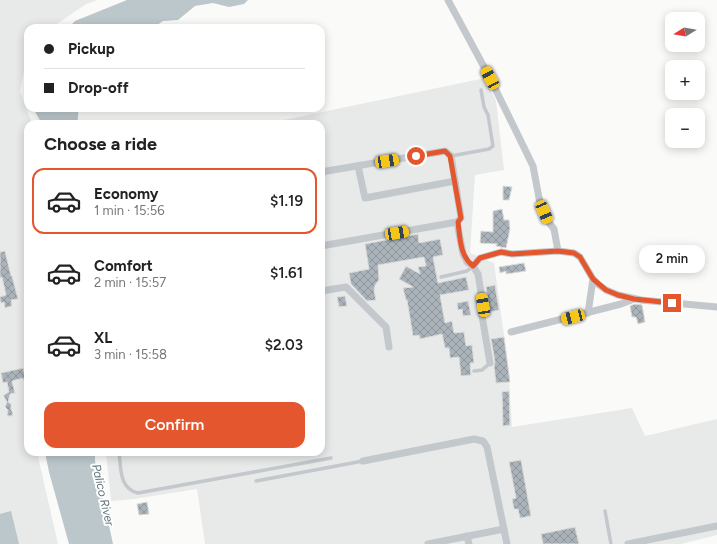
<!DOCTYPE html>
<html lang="en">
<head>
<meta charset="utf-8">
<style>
  :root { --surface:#fff; --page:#f6f6f6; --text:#222; --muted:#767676; --line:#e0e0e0; --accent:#e4572e }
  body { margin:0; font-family:Figtree,sans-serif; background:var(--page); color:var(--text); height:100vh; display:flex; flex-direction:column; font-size:15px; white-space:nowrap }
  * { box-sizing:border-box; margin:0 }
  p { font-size:13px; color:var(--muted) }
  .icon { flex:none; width:22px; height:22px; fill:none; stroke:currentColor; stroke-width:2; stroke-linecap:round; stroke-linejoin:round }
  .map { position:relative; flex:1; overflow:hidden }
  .drawer { position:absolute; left:24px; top:120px; width:301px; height:336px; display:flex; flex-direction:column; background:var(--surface); border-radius:12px; box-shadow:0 2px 10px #0003 }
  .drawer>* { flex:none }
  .guide { position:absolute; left:24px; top:24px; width:301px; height:88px; border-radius:12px; box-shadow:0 2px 10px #0003; display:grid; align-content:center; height:88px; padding:0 20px; background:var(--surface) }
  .needle { width:26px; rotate:259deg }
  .buttons { position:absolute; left:665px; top:12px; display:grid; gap:8px }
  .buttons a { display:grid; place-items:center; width:40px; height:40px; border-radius:8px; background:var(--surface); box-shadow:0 2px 10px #0003; font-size:20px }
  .end { position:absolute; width:18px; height:18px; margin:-9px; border:5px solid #e4572e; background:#fff; box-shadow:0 0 0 2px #fff }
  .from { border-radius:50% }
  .bubble { position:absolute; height:28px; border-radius:12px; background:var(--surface); box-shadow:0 2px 10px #0003; font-size:13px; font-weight:600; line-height:28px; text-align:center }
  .car { position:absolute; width:12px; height:24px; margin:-12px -6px; border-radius:5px; box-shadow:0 0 3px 1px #0007; background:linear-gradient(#f5c518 24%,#345 0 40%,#f5c518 0 76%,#345 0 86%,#f5c518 0) }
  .guide b { display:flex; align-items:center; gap:14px; height:38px; font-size:15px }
  .guide b+b { border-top:1px solid var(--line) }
  .guide i { width:10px; height:10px; background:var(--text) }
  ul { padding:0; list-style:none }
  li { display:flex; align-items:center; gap:12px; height:66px; margin:0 8px 6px; padding:0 12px; border:2px solid transparent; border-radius:12px }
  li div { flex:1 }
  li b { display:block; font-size:15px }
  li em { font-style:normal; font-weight:600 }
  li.active { border-color:var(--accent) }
  li>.icon { width:36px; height:36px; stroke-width:1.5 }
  h2 { padding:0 20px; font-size:18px; line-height:48px }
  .action { display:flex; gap:8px; margin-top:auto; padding:8px 20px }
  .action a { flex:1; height:46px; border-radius:12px; background:var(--accent); color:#fff; font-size:16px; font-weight:600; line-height:46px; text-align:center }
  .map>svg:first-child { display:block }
  .built { fill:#e8e9e9 }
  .water { fill:#bbc7cb }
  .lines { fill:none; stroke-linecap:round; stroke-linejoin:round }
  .river { stroke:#bbc7cb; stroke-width:11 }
  .building { fill:url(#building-cross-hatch); stroke:#dcdcda }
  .lane { stroke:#c3c8cc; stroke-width:3.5 }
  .street { stroke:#c3c8cc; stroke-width:7 }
  .route { stroke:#e4572e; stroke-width:5 }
  .labels { text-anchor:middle; stroke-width:4; stroke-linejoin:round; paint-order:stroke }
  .water-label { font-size:12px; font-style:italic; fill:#60757c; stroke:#fff }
</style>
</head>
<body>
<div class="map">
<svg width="717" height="544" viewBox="0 0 717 544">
  <defs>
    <pattern id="building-cross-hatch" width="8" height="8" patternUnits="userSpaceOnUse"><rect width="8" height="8" fill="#aab3b9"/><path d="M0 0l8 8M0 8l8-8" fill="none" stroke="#8e969c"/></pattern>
  </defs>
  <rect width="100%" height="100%" fill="#fafaf8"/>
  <g class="built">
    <polygon points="0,0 98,0 86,4 51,28 28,28 28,52 20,91 32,124 28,124 28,452 37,452 58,544 0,544"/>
    <polygon points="485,78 496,101 504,170 475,175 470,253 494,263 508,365 512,427 632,408 645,436 717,419 717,535 681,544 205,544 197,489 134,499 111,501 106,452 321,452 321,124 265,124"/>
  </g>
  <g class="water">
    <polygon points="127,0 248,0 244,4 229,7 213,3 195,6 178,20 163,21 153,28 68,28 75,21"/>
    <polygon points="33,108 68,108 68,124 42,124"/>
    <polygon points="45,452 95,452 95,461 113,544 69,544 49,472"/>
    <polygon points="11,511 19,544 0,544 0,514"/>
  </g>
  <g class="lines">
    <polyline class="river" points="72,124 73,108"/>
  </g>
  <g class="building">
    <polygon points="503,186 512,187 509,200 503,200"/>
    <polygon points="502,209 504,220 509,220 510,229 506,248 496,246 497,244 480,243 481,231 493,232 493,211"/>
    <polygon points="418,234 419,243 440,239 443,255 433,257 438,283 466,277 469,290 440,295 445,323 452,321 454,333 464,332 466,346 472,345 474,363 470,363 471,375 461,376 459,357 450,358 449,348 445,348 442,334 420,339 419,335 413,336 407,300 406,300 403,288 413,287 399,279 406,266 420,274 418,267 426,266 424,257 378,265 379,280 375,285 374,290 376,300 367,301 351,284 349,273 369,269 365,244"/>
    <polygon points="5,251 11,276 12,276 18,299 11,300 12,306 5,308 4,302 1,303 0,300 0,297 6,295 2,277 0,278 0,252"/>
    <polygon points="524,263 526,271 506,274 506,271 500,273 499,267"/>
    <polygon points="495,285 499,310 490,312 486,287"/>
    <polygon points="345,296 347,306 339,307 337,297"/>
    <polygon points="468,301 471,315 463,316 462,309 458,310 457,303"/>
    <polygon points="635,304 642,305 645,322 638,324 636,317 632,317 630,306"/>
    <polygon points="504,337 510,382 496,383 494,366 495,362 491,339"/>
    <polygon points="23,368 24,372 28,371 28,379 23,380 23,378 12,381 15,393 10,394 8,402 11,404 11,409 13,414 12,416 9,416 7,415 8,410 5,407 7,402 4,397 4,395 9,392 7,382 3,383 1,373"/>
    <polygon points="509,391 510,425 503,426 502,392"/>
    <polygon points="521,460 531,516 520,518 518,509 514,509 512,499 516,498 509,462"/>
    <polygon points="147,502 149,514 139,515 137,504"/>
    <polygon points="575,527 579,544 543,544 541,534"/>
  </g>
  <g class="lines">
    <g class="lane">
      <polyline points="451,156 489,149 493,146 488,115 484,107 481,90"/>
      <polyline points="441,277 467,271 473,266"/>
      <polyline points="474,371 482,370 490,363"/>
      <path d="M 119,452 C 121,468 119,489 138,493 L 331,458"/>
      <polyline points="256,481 363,461"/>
      <polyline points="605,511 611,544"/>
    </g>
    <g class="street">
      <polyline points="448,0 490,78 533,166 540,203 547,220 554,229 558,251"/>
      <polyline points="358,166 365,198 455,181"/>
      <polyline points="321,172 445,151 451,156 461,218 457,222 463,254 467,262 473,266 478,274 483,305 482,316 490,363"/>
      <polyline points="321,246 457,222"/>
      <polyline points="473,266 480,258 501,252 512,254 558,251 574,253 580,257 593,279 599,285 606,290 618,295 641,300 717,307"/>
      <polyline points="321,291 346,287 386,327 389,347"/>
      <polyline points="588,313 593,279"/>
      <polyline points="511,332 621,304 634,299"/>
      <polyline points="363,461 474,439 483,441 487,447 507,544"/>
      <polyline points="467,536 469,544"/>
      <polyline points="428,544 504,529"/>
      <polyline points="628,544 717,526"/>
    </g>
  </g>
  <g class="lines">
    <path class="route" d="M 416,156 L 445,151 L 450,156 L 461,218 L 458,222 C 460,238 460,256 473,266 L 480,258 L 501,252 L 512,254 L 558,251 L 574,253 L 580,257 L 593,279 L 606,290 L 618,295 L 634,299 L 672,303"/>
  </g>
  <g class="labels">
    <g class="water-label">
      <text transform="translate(103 495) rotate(77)" y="4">Palico River</text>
    </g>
  </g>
</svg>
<div class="buttons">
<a><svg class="needle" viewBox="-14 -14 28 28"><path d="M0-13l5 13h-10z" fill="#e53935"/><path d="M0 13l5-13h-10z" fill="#767676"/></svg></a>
<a>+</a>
<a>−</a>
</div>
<i class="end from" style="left:416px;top:156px"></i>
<i class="end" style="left:672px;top:303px"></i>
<div class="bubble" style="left:639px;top:245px;width:66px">2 min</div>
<i class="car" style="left:490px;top:78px;rotate:332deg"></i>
<i class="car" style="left:387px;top:161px;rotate:81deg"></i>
<i class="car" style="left:544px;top:212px;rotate:157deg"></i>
<i class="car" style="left:397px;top:233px;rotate:80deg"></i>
<i class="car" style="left:483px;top:305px;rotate:351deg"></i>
<i class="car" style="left:573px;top:317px;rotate:256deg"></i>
<div class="guide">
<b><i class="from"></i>Pickup</b>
<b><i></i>Drop-off</b>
</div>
<section class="drawer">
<h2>Choose a ride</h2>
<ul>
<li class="active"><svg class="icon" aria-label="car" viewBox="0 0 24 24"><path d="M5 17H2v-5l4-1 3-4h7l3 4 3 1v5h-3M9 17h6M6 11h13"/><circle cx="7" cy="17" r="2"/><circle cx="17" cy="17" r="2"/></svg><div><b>Economy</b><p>1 min · 15:56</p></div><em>$1.19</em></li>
<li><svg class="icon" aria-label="car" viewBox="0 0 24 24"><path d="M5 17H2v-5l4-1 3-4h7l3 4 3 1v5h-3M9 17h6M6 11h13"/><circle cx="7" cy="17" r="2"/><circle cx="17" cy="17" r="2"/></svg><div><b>Comfort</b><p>2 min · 15:57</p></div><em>$1.61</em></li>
<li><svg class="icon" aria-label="car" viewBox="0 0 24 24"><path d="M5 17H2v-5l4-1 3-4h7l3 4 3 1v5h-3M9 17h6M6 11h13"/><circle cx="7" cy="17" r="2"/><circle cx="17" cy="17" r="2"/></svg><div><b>XL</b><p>3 min · 15:58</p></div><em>$2.03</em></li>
</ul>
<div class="action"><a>Confirm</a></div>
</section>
</div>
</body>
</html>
